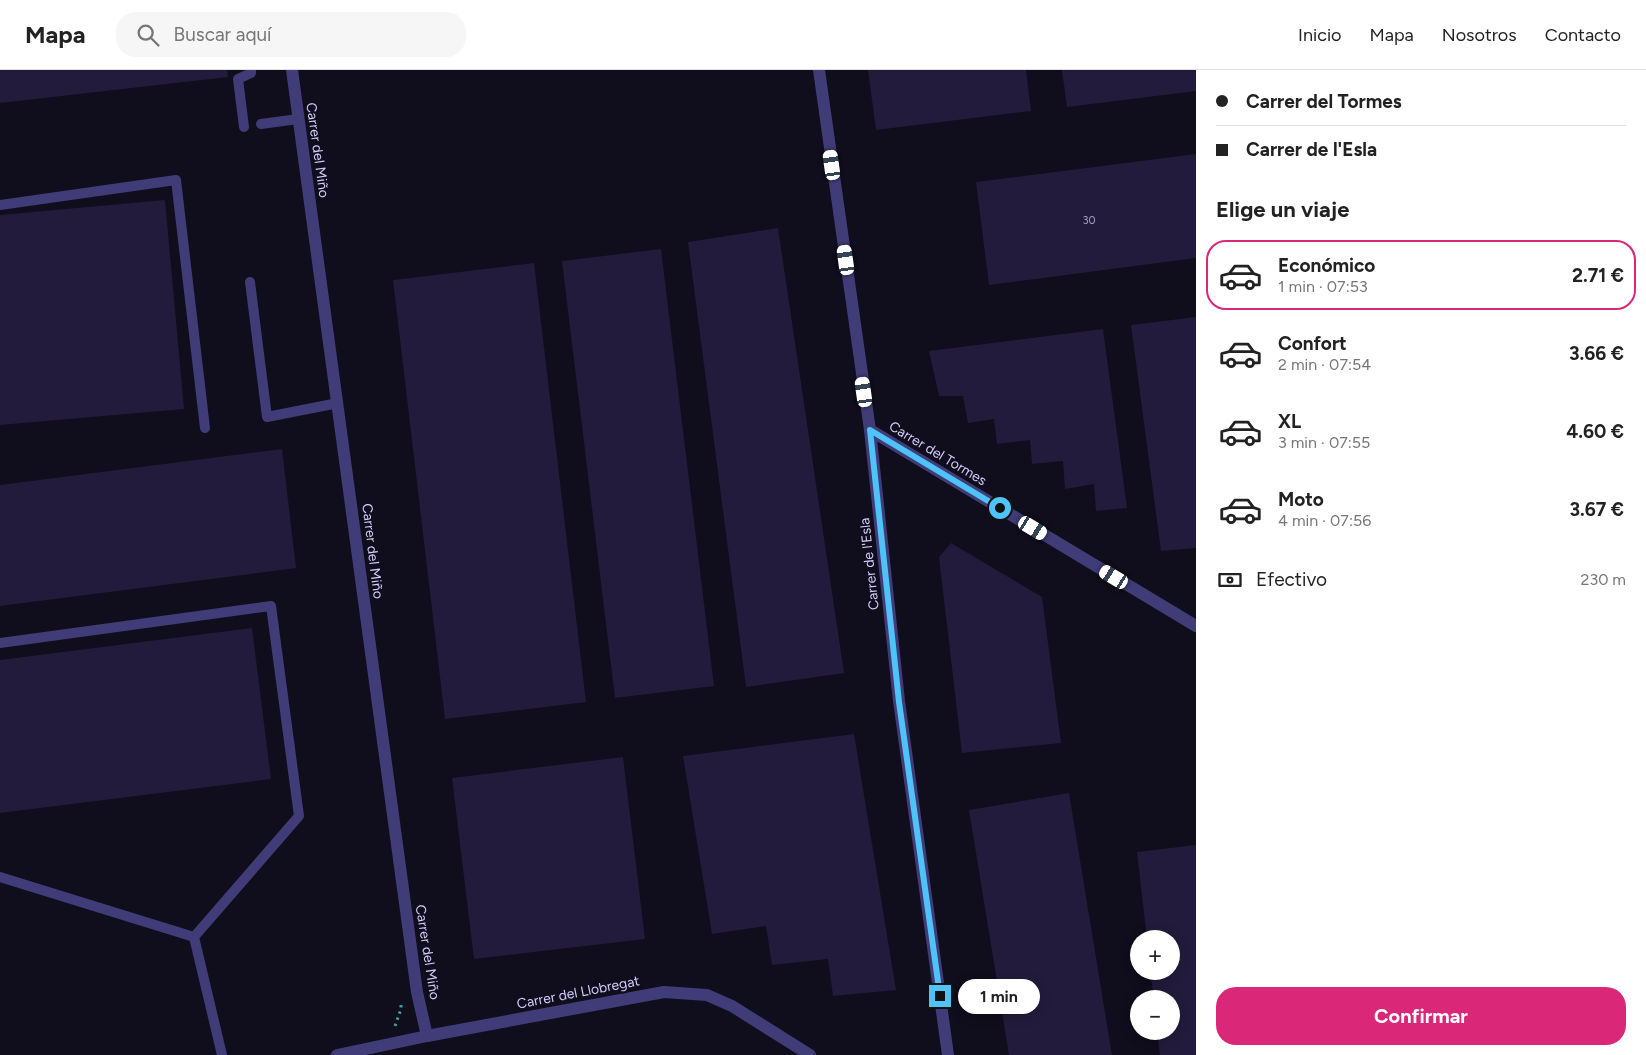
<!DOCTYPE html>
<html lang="es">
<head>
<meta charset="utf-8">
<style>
  :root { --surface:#fff; --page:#f6f6f6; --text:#222; --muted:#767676; --line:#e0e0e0; --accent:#db2777 }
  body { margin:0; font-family:Figtree,sans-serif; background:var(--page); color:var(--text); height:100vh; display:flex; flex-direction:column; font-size:19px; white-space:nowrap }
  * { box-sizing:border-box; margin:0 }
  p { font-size:16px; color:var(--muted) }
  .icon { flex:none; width:28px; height:28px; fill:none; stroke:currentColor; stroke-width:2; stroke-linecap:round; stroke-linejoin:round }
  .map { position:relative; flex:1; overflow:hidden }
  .side { display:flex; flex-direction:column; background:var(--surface); width:450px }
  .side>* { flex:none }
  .guide { display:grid; align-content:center; height:110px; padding:0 20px; background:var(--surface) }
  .fabs { position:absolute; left:1130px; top:860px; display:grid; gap:10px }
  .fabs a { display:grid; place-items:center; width:50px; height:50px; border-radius:50%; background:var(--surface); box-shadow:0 2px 12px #0003; font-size:25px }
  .end { position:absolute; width:22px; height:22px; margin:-11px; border:6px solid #4fc3f7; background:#111; box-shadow:0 0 0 2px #111 }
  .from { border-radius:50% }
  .bubble { position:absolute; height:35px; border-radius:18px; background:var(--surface); box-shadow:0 2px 12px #0003; font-size:16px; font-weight:700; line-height:35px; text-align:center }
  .car { position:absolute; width:15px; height:30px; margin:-15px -8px; border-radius:6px; box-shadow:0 0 4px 1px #0007; background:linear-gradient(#fff 24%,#345 0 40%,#fff 0 76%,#345 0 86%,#fff 0) }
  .guide b { display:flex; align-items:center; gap:18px; height:48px; font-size:19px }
  .guide b+b { border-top:1px solid var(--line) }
  .guide i { width:12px; height:12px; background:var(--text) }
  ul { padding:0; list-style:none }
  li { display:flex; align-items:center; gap:15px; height:70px; margin:0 10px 8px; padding:0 10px; border:2px solid transparent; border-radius:20px }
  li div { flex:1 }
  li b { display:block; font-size:19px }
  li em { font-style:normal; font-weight:700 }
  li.on { border-color:var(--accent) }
  li>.icon { width:45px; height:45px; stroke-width:1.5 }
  h2 { padding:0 20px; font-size:22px; line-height:60px }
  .pay { display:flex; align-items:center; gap:12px; height:55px; padding:0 20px; font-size:19px }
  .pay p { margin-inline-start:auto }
  .button { display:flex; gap:10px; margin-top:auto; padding:10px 20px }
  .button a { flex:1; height:58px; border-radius:20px; background:var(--accent); color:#fff; font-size:20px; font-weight:700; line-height:58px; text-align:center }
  header { display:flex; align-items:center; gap:30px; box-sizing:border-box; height:70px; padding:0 25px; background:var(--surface); border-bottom:1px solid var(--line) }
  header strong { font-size:24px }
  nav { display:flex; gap:28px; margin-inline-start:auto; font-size:18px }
  .search { width:350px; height:45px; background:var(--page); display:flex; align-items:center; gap:12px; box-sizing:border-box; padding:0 18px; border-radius:20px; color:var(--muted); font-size:19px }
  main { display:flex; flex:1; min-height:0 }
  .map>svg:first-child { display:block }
  .building { fill:#221b3b }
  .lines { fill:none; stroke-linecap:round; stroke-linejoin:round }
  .path { stroke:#37a4a0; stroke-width:3; stroke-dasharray:2.5 4; stroke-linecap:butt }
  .lane { stroke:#403c77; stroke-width:10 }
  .street { stroke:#403c77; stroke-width:12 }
  .route { stroke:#4fc3f7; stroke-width:6 }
  .labels { text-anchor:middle; stroke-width:4.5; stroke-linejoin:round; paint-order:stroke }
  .number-label { font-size:11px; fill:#a7a0cb }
  .street-label { font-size:14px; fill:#d3ccfb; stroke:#100d1c }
</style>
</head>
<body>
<header>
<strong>Mapa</strong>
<div class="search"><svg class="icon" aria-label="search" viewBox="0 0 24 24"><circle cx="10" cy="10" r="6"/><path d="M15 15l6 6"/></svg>Buscar aquí</div>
<nav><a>Inicio</a><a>Mapa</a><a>Nosotros</a><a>Contacto</a></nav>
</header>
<main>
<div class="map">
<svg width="1196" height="985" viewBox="0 0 1196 985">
  <rect width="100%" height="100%" fill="#100d1c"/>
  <g class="building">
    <polygon points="0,0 227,0 228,7 0,33"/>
    <polygon points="868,0 1026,0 1031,41 876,60"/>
    <polygon points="1062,0 1196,0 1196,21 1067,37"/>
    <polygon points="1196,84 1196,188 989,215 976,112"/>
    <polygon points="165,130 184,339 0,355 0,145"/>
    <polygon points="778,158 844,603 746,617 688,172"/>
    <polygon points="661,179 714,616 615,628 562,191"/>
    <polygon points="534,193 586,632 445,649 393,210"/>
    <polygon points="1196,247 1196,478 1161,481 1131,255"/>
    <polygon points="1103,259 1127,438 1096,441 1094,414 1065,419 1063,391 1032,394 1030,370 997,374 994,349 968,353 963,326 939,326 929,281"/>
    <polygon points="282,379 296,498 0,536 0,415"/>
    <polygon points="951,473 1042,527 1061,673 962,683 939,487"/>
    <polygon points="252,558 271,709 0,743 0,590"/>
    <polygon points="854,664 896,920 833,926 828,889 772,895 766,856 712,864 683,686"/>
    <polygon points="623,687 645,869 474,889 452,708"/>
    <polygon points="1069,723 1112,985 1009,985 969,740"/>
    <polygon points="1196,775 1196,985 1160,985 1157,961 1171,961 1171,929 1154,929 1150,901 1171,901 1171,869 1147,869 1137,782"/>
  </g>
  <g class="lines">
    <polyline class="path" points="395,956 401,939 401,934"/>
    <g class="lane">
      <polyline points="261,54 298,49"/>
      <polyline points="244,57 238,9 251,3 251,0"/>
      <polyline points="0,135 176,110 205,358"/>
      <polyline points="250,212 267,347 338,333"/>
      <polyline points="0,573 271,536 299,746 194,867 222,985"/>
      <polyline points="0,807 194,867"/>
    </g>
    <g class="street">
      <polyline points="292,0 417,922 427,966"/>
      <polyline points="819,0 870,360 899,631 948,985"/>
      <polyline points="870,360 1196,556"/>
      <polyline points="337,985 427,966 664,922 707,925 732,936 810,985"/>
    </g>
  </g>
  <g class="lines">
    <polyline class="route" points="940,926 899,632 870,360 1000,438"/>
  </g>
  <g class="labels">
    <g class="number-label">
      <text x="1089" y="154">30</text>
    </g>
    <g class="street-label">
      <text transform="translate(318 80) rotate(82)" y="5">Carrer del Miño</text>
      <text transform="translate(938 383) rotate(31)" y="5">Carrer del Tormes</text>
      <text transform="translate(373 481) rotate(83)" y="5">Carrer del Miño</text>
      <text transform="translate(869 494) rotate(-96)" y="5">Carrer de l'Esla</text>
      <text transform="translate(428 882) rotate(81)" y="5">Carrer del Miño</text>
      <text transform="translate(578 922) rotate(-11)" y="5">Carrer del Llobregat</text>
    </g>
  </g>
</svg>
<div class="fabs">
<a>+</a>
<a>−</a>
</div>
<i class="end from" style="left:1000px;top:438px"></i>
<i class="end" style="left:940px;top:926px"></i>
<div class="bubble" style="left:958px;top:909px;width:82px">1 min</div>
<i class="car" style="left:832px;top:95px;rotate:352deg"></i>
<i class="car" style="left:846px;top:190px;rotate:352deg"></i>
<i class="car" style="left:864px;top:322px;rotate:352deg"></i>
<i class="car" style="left:1033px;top:458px;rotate:121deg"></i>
<i class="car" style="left:1114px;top:507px;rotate:301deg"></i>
</div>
<section class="side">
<div class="guide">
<b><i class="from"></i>Carrer del Tormes</b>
<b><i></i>Carrer de l'Esla</b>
</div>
<h2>Elige un viaje</h2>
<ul>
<li class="on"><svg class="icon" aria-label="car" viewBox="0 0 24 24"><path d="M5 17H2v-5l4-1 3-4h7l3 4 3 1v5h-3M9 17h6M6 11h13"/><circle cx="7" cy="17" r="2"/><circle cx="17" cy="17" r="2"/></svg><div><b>Económico</b><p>1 min · 07:53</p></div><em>2.71 €</em></li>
<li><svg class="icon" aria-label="car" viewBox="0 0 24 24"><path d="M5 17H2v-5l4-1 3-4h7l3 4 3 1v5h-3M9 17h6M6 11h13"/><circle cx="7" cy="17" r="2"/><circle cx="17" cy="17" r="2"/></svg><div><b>Confort</b><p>2 min · 07:54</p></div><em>3.66 €</em></li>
<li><svg class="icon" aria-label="car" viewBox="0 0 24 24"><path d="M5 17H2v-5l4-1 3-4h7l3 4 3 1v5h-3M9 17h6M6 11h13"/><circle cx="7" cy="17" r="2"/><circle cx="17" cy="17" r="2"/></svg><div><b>XL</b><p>3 min · 07:55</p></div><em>4.60 €</em></li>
<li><svg class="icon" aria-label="car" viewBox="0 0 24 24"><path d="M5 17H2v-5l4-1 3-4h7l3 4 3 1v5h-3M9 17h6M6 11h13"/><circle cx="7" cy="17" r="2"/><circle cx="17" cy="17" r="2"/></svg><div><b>Moto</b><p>4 min · 07:56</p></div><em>3.67 €</em></li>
</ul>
<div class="pay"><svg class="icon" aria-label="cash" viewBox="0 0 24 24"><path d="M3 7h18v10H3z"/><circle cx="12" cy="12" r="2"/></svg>Efectivo<p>230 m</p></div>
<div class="button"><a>Confirmar</a></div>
</section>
</main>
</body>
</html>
